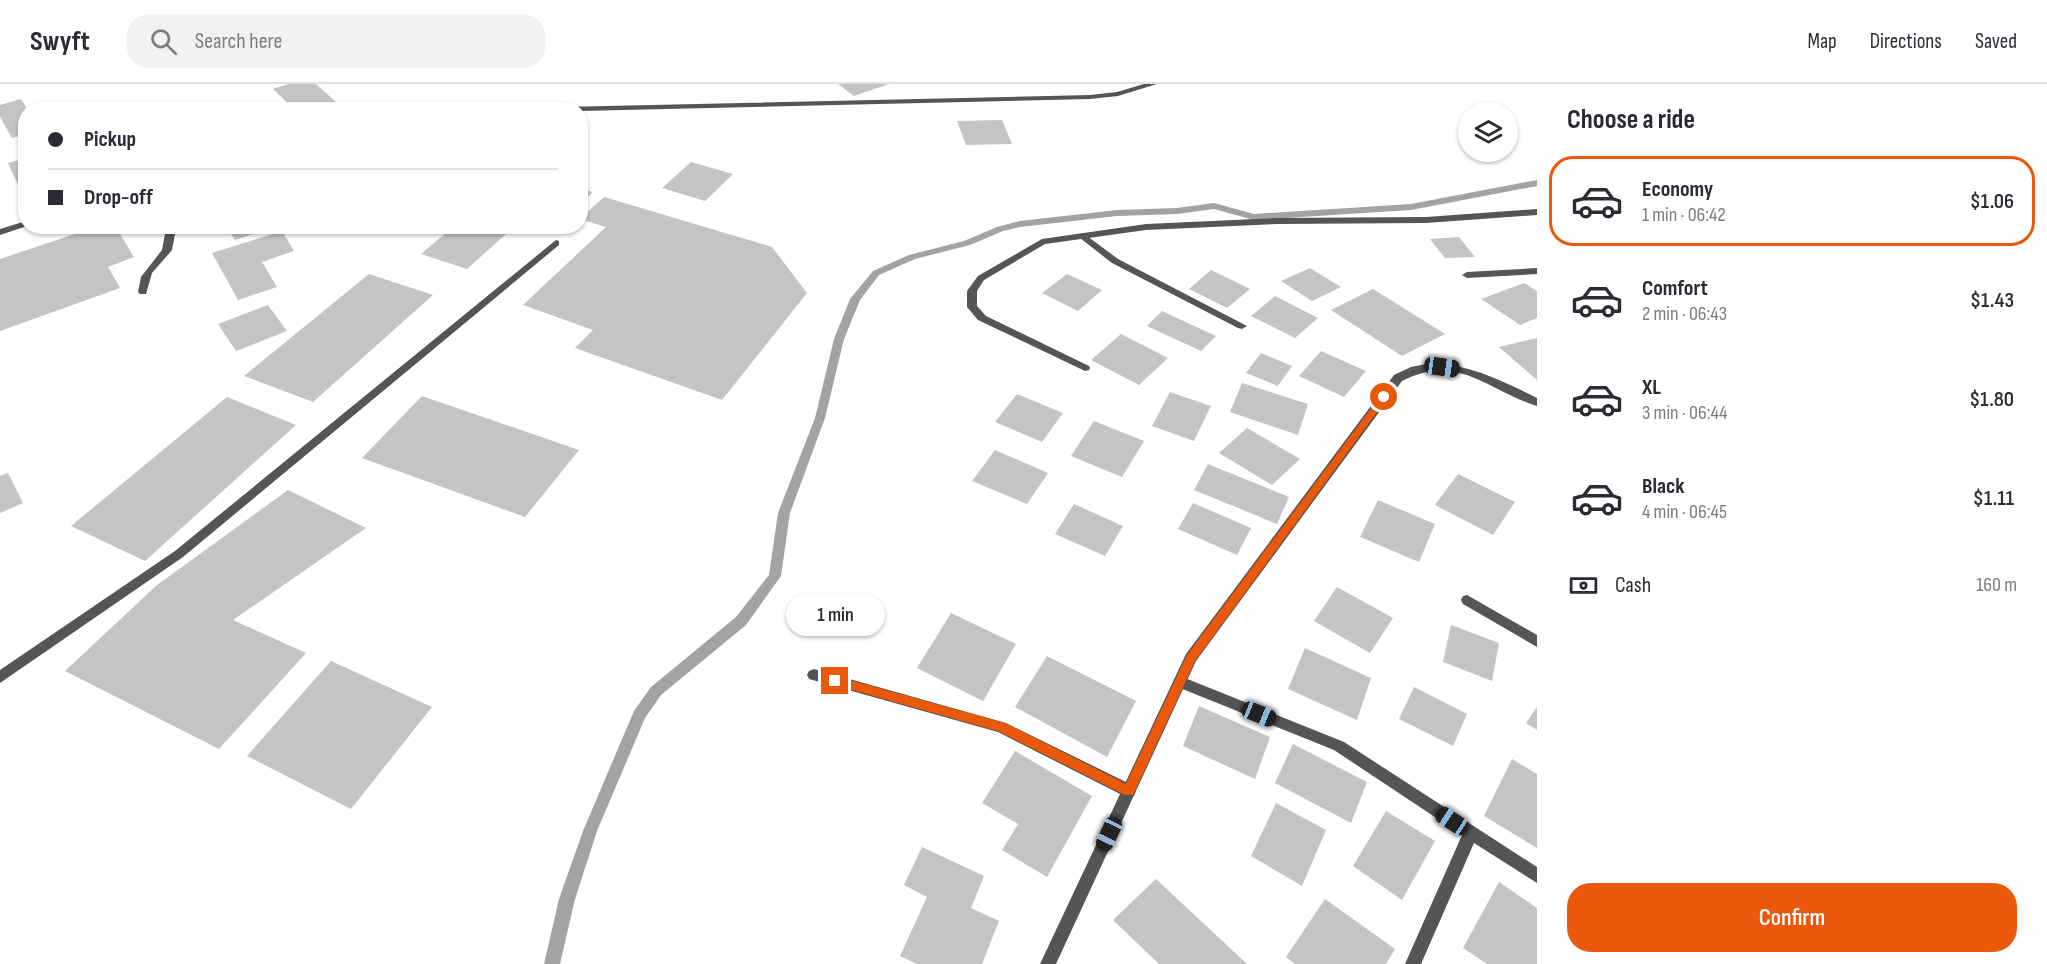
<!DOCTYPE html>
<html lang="en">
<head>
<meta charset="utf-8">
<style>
  :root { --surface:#fff; --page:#f2f2f3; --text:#2b2b33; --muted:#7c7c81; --line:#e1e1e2; --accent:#ea580c }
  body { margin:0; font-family:"Sofia Sans Condensed",sans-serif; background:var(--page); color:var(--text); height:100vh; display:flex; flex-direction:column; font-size:22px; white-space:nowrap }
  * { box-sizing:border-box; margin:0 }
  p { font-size:20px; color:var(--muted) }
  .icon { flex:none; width:33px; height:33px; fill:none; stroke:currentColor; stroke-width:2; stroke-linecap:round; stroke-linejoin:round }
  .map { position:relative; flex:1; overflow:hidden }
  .details { display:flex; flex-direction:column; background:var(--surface); width:510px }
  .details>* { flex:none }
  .guide { position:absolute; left:18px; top:18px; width:570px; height:132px; border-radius:24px; box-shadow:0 2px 4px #0004; display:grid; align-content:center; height:132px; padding:0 30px; background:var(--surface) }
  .buttons { position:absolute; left:1458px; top:18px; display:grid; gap:12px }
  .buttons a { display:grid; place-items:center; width:60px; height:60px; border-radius:50%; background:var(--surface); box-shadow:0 2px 4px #0004; font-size:30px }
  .end { position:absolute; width:27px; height:27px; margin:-14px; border:8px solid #ea580c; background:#fff; box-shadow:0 0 0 3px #fff }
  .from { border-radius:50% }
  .bubble { position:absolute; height:42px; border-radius:21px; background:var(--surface); box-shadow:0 2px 4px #0004; font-size:20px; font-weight:600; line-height:42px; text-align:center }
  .car { position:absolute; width:18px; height:36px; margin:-18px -9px; border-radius:8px; box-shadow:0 0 4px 2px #0007; background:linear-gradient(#222 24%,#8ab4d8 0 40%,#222 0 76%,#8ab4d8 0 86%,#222 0) }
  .guide b { display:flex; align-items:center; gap:21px; height:57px; font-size:22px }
  .guide b+b { border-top:2px solid var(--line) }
  .guide i { width:15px; height:15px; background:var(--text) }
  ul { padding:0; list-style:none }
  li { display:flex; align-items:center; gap:18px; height:90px; margin:0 12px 9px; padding:0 18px; border:3px solid transparent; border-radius:24px }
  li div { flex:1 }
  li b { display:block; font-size:22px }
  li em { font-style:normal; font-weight:600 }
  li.selected { border-color:var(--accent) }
  li>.icon { width:54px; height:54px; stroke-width:1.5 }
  h2 { padding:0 30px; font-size:27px; line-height:72px }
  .pay { display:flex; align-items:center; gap:15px; height:66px; padding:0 30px; font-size:22px }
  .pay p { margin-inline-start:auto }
  .button { display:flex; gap:12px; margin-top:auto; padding:12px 30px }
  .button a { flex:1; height:69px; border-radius:24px; background:var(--accent); color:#fff; font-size:24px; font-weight:600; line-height:69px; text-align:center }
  header { display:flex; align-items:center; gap:36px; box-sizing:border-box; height:84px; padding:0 30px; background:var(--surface); border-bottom:2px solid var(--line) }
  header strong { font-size:28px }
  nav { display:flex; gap:33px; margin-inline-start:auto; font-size:21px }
  .search { width:420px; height:54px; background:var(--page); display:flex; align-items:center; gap:15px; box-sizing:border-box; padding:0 21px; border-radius:24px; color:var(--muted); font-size:22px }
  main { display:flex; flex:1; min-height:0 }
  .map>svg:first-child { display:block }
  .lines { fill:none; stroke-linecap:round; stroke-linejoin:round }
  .stream { fill:#a3a3a3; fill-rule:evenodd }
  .building { fill:#c4c4c4 }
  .service { fill:#555; fill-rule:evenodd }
  .minor { fill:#555; fill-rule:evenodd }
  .route { fill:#ea580c }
</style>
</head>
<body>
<header>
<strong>Swyft</strong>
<div class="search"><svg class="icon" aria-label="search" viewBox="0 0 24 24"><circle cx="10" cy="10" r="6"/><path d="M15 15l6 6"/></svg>Search here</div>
<nav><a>Map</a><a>Directions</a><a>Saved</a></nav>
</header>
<main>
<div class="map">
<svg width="1537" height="880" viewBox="0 0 1537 880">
  <rect width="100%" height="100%" fill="#fff"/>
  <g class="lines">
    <polygon class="stream" points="1537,96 1537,102 1411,126 1254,136 1214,125 1177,130 1117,132 1020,143 1003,147 970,161 915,175 879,191 860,216 844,255 825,334 790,429 781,492 746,541 661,611 645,634 597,747 575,815 560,880 544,880 559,815 583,747 634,627 651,603 736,533 769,491 778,429 815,334 834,255 850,215 873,187 909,171 964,157 997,143 1020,137 1117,126 1177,124 1214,119 1254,130 1411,120"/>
  </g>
  <g class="building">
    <polygon points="288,0 316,0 336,18 314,26 295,26 273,5"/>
    <polygon points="838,0 889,0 854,12"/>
    <polygon points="21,15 28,26 26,26 26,50 12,54 0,33 0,21"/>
    <polygon points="1002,36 1012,60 966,61 957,37"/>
    <polygon points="26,74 26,101 19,103 8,79"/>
    <polygon points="691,78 733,90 705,117 662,104"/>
    <polygon points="580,105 593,108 580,120"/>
    <polygon points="604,113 772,163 807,209 722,316 575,264 593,246 523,221 606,143 580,135"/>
    <polygon points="99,142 115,142 134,173 108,183 120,204 0,247 0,175"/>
    <polygon points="226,142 276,142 276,143 235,156"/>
    <polygon points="454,142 515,142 467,185 421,170"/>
    <polygon points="282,147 294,167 262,178 277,203 238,216 212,169"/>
    <polygon points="1459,153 1475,173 1445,174 1430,155"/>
    <polygon points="1310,184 1341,203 1312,217 1281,197"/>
    <polygon points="1211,186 1250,205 1227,224 1189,205"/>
    <polygon points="369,190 433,211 313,318 244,292"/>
    <polygon points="1067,190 1102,206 1078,227 1042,209"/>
    <polygon points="1524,199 1537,207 1537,234 1520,241 1481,215"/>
    <polygon points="1373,205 1445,250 1402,272 1331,226"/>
    <polygon points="1275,212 1318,234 1295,254 1251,232"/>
    <polygon points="268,221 287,247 236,267 218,240"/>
    <polygon points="1162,227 1216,252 1201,267 1147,242"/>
    <polygon points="1121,250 1168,274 1139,301 1091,276"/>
    <polygon points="1537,254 1537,296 1499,263"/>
    <polygon points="1321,267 1366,287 1344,313 1299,292"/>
    <polygon points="1261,269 1292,282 1278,302 1246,289"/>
    <polygon points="1242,299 1308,320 1298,351 1230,328"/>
    <polygon points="1170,308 1211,322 1194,357 1152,342"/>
    <polygon points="1017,310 1063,329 1042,358 995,338"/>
    <polygon points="422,312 579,366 525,433 362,374"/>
    <polygon points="227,313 296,341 145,477 71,442"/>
    <polygon points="1094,337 1144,357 1122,393 1071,372"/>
    <polygon points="1247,344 1300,375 1272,401 1219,369"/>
    <polygon points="995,366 1048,389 1027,420 972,397"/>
    <polygon points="1208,380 1289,413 1277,440 1194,406"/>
    <polygon points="8,389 23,419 0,429 0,392"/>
    <polygon points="1458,390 1515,418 1493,451 1435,421"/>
    <polygon points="288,406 366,444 233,536 306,569 219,665 65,587 157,501"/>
    <polygon points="1378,416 1435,440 1419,478 1360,453"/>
    <polygon points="1193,419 1251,444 1237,471 1178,445"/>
    <polygon points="1074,420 1123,442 1105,472 1055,450"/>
    <polygon points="1337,503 1393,534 1370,569 1314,537"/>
    <polygon points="951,529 1016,560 983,617 917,584"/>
    <polygon points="1451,541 1499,559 1492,597 1443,578"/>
    <polygon points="1305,564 1371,594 1357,636 1288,605"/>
    <polygon points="1047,572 1136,617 1107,673 1015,623"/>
    <polygon points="331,577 432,623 351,725 247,672"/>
    <polygon points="1414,603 1467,630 1453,662 1399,635"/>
    <polygon points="1199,622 1270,653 1255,695 1183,662"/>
    <polygon points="1537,623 1537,646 1526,639"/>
    <polygon points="1293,660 1367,698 1351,739 1275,699"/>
    <polygon points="1015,667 1092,712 1047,793 1002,766 1018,740 982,719"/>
    <polygon points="1512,675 1537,690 1537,764 1484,732"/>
    <polygon points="1276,719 1326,746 1302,802 1251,772"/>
    <polygon points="1386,727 1435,757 1402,816 1353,782"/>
    <polygon points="922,763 984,792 971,824 999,837 982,880 917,880 900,872 927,813 904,801"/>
    <polygon points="1156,795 1247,880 1159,880 1113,836"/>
    <polygon points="1499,798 1537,824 1537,880 1487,880 1463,864"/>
    <polygon points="1325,815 1395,865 1386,880 1295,880 1286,873"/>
  </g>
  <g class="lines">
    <g class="service">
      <polygon points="160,142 169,142 175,150 172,166 152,189 146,210 140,210 138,208 141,193 162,166 165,150"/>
      <polygon points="1083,149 1118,175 1247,242 1242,245 1238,244 1112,179 1080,154 1080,150"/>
      <polygon points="556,156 559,157 559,161 183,473 0,599 0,586 175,467"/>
      <polygon points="1537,184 1537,190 1467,194 1462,191 1467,188"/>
      <polygon points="814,585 1006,639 1134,702 1136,707 1134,712 1129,714 1124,712 998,648 809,595 807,591 809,587"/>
      <polygon points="1180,592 1344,658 1537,783 1537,799 1474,759 1421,880 1405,880 1462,751 1334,666 1175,602 1173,598 1175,594"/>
    </g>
    <g class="minor">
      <polygon points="1144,0 1157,0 1118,12 1090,15 580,27 513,26 517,24 1090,11 1117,8"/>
      <polygon points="1537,125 1537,131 1426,139 1278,140 1146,146 1045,160 984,196 977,207 977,222 986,232 1089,282 1090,284 1089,286 1085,287 978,236 967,223 967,207 978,192 1042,155 1146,140 1278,134 1426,133"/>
      <polygon points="26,137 26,142 27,142 0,151 0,145"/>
      <path d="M 1432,279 C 1471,281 1503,297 1537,314 L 1537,322 C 1487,306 1457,268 1402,297 L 1196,577 L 1056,880 L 1040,880 L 1186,570 L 1394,291 L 1411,283 Z"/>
      <polygon points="1467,511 1537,551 1537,563 1463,520 1461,516 1463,512"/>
    </g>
  </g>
  <polygon class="route" points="1381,311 1388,313 1195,577 1133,711 1125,711 998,647 831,600 830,597 835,592 1005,639 1126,700 1187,571"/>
</svg>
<div class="buttons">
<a><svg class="icon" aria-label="layers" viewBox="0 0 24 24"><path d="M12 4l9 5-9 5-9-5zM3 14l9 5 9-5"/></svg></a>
</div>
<i class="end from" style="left:1384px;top:313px"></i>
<i class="end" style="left:835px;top:597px"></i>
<div class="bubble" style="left:786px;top:510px;width:99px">1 min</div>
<i class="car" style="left:1442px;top:283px;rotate:98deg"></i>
<i class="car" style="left:1259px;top:630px;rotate:112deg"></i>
<i class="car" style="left:1452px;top:737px;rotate:303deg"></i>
<i class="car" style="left:1109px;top:750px;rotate:205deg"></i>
<div class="guide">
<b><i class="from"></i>Pickup</b>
<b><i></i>Drop-off</b>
</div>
</div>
<section class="details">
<h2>Choose a ride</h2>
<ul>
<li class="selected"><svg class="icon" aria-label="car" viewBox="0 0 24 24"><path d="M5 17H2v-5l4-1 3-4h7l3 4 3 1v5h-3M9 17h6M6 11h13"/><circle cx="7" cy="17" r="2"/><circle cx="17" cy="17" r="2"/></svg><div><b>Economy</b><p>1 min · 06:42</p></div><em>$1.06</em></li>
<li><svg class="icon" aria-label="car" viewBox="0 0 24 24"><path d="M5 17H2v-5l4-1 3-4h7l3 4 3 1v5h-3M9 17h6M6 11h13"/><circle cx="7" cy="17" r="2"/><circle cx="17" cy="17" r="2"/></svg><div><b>Comfort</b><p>2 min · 06:43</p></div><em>$1.43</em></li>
<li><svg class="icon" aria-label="car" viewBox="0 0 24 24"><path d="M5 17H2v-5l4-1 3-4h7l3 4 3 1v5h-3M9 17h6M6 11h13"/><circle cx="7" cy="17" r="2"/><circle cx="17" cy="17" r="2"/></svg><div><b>XL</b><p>3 min · 06:44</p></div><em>$1.80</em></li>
<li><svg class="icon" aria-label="car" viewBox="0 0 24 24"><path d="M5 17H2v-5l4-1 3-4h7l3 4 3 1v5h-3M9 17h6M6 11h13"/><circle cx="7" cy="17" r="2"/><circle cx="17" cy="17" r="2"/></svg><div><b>Black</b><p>4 min · 06:45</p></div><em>$1.11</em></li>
</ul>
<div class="pay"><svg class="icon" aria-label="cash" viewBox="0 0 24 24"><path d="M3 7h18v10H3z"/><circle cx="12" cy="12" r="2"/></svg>Cash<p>160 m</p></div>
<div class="button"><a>Confirm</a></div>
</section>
</main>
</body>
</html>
